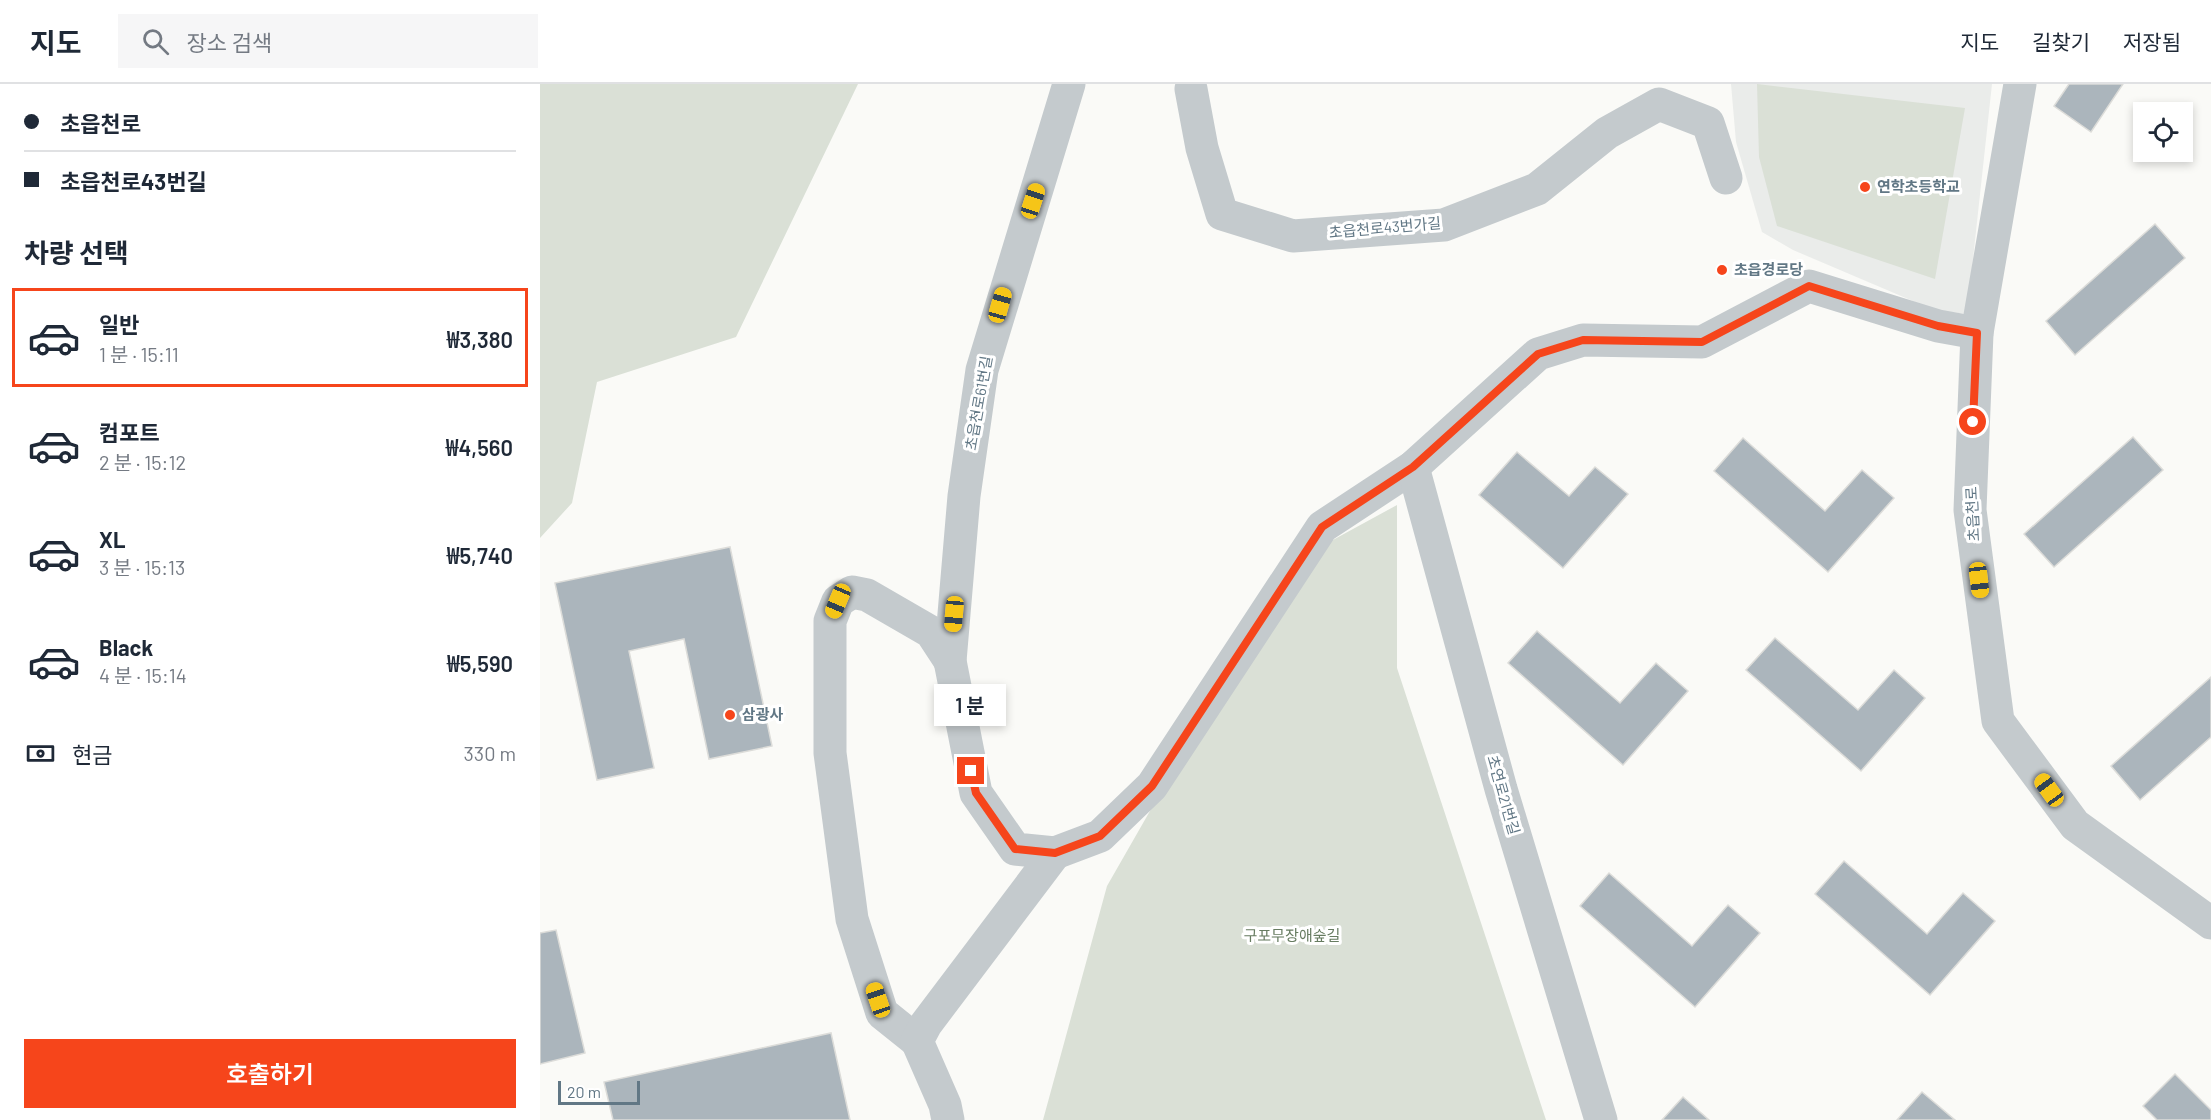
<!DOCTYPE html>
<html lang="ko">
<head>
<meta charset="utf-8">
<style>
  :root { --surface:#fff; --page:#f6f6f7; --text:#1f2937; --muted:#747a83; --line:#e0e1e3; --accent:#f6451b }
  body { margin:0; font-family:Barlow,"Noto Sans KR",sans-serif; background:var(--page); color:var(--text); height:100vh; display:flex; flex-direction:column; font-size:22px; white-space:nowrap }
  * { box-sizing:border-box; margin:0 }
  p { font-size:20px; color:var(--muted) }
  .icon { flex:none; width:33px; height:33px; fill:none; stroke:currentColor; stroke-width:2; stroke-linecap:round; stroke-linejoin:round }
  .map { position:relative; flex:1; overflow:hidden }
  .side { display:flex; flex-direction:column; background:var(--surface); width:540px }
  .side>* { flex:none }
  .hud { display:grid; align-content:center; height:132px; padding:0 24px; background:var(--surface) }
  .fabs { position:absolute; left:1593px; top:18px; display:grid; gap:12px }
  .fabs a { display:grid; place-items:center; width:60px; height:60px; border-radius:0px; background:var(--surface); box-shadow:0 3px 9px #0003; font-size:30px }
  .scale { position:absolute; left:18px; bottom:15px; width:82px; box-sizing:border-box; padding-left:6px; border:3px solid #617785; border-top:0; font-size:16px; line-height:21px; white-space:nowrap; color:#617785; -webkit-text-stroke:4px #fff; paint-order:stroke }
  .end { position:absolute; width:27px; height:27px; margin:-14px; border:8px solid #f6451b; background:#fff; box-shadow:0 0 0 3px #fff }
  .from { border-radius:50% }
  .bubble { position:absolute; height:42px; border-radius:0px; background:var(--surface); box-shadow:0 3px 9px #0003; font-size:20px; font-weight:600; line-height:42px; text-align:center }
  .car { position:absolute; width:18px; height:36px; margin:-18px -9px; border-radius:8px; box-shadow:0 0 4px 2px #0007; background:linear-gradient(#f5c518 24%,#345 0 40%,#f5c518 0 76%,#345 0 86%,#f5c518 0) }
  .hud b { display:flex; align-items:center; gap:21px; height:57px; font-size:22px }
  .hud b+b { border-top:2px solid var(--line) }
  .hud i { width:15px; height:15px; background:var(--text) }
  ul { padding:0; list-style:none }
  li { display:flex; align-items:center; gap:18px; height:99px; margin:0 12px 9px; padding:0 12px; border:3px solid transparent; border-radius:0px }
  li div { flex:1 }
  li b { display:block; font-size:22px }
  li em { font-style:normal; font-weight:600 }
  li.active { border-color:var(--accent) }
  li>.icon { width:54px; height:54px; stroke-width:1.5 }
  h2 { padding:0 24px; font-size:27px; line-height:72px }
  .pay { display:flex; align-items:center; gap:15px; height:66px; padding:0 24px; font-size:22px }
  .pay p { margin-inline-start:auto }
  .cta { display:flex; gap:12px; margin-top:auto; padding:12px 24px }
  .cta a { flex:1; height:69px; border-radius:0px; background:var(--accent); color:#fff; font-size:24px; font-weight:600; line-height:69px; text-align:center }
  header { display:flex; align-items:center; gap:36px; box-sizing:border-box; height:84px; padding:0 30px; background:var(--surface); border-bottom:2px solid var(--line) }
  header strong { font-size:28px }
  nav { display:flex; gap:33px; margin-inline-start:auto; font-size:21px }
  .search { width:420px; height:54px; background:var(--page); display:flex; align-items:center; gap:15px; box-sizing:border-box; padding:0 21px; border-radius:0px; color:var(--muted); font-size:22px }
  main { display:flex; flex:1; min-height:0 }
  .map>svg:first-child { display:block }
  .built { fill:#eaecea }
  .green { fill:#dae0d6 }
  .building { fill:#abb5bc; stroke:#dcdcd9; stroke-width:1.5 }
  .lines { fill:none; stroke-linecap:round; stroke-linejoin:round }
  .minor { stroke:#c4cacd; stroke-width:33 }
  .route { stroke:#f6451b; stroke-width:8 }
  .poi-dot { fill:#f6451b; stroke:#fff; stroke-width:2 }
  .labels { text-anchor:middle; stroke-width:6; stroke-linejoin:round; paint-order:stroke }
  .poi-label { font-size:15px; font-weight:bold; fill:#617785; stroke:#fff; text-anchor:start }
  .street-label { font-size:15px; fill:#617785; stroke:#fff }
  .park-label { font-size:15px; fill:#677c61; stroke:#fff }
</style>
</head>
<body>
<header>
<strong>지도</strong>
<div class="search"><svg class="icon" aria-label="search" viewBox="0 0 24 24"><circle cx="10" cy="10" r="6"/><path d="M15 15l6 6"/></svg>장소 검색</div>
<nav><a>지도</a><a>길찾기</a><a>저장됨</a></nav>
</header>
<main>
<section class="side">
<div class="hud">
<b><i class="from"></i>초읍천로</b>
<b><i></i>초읍천로43번길</b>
</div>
<h2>차량 선택</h2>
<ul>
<li class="active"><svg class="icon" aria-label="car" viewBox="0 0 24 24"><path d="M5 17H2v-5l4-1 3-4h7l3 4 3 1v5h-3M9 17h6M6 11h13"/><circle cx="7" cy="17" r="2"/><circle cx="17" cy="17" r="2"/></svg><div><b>일반</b><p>1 분 · 15:11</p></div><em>₩3,380</em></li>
<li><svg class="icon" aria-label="car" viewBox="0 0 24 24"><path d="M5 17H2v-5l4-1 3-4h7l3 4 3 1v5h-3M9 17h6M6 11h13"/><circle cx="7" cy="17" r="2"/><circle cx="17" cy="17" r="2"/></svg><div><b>컴포트</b><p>2 분 · 15:12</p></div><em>₩4,560</em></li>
<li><svg class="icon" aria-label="car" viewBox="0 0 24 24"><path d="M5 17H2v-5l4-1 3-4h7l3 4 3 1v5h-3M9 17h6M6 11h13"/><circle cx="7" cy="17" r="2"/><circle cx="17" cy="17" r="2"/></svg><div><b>XL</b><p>3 분 · 15:13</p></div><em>₩5,740</em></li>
<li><svg class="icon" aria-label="car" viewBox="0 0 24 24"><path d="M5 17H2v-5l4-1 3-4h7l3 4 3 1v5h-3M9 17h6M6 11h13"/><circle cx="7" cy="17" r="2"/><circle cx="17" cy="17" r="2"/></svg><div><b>Black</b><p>4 분 · 15:14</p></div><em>₩5,590</em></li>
</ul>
<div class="pay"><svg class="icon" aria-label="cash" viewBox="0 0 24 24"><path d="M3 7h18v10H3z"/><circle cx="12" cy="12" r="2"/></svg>현금<p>330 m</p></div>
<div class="cta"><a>호출하기</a></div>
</section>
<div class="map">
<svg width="1671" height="1036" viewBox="0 0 1671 1036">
  <rect width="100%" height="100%" fill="#fafaf7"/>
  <polygon class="built" points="1191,0 1452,0 1427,230 1394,226 1253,166 1222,148 1196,58"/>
  <g class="green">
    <polygon points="0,0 318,0 196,253 57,298 32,419 0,454"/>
    <polygon points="1217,0 1425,24 1395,195 1237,142 1219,73"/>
    <polygon points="857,421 857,584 1006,1036 503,1036 567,802 638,678 780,463"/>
  </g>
  <g class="building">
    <polygon points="1529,0 1583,0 1551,48 1514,22"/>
    <polygon points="1615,140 1645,174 1535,271 1506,237"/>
    <polygon points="1593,353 1623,386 1514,483 1484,450"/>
    <polygon points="1203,354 1285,427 1322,386 1354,414 1288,488 1174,387"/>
    <polygon points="977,368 1029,412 1055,383 1088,410 1023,484 939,411"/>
    <polygon points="190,463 232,662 169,675 144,555 89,567 114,684 57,696 15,499"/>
    <polygon points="997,547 1080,619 1116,579 1148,607 1083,681 968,579"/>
    <polygon points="1235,554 1318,626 1354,586 1385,614 1321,687 1206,586"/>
    <polygon points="1671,593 1671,653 1600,716 1571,682"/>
    <polygon points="1304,777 1387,850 1423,809 1455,837 1390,911 1275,810"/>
    <polygon points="1069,789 1152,862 1188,821 1220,849 1155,923 1040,822"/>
    <polygon points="16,846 45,969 0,980 0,849"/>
    <polygon points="291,949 310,1036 73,1036 64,998"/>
    <polygon points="1635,990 1671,1026 1671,1036 1617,1036 1603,1022"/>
    <polygon points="1382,1008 1415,1036 1357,1036"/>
    <polygon points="1143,1013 1169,1036 1122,1036"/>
  </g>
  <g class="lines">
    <g class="minor">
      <polyline points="529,0 442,286 424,412 410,577 436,709 475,765 515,769 560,752 612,702 782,443 873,383 998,270 1043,256 1162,258 1269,202 1398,242 1437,249"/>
      <polyline points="1480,0 1437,249 1430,426 1458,637 1535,741 1671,839"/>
      <polyline points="651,5 662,64 682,130 753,152 904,141 997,105 1067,49 1119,20 1168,39 1186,94"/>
      <polyline points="873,383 961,705 1061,1036"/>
      <polyline points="377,957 342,929 312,835 290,669 290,537 298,517 312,508 327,511 391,548 410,577"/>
      <polyline points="408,1036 405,1021 377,957 386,940 515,769"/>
    </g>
  </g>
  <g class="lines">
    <polyline class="route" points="431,687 436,709 475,765 515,769 560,752 612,702 782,443 873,383 998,270 1043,256 1162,258 1269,202 1398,242 1437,249 1433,338"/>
  </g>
  <g class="poi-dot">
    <circle cx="1325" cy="103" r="6"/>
    <circle cx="1182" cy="186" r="6"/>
    <circle cx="190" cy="631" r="6"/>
  </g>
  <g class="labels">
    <g class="poi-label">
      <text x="1337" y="108">연학초등학교</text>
      <text x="1194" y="191">초읍경로당</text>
      <text x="202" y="636">삼광사</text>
    </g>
    <g class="street-label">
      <text transform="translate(845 144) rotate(-5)" y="5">초읍천로43번가길</text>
      <text transform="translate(439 319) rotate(-80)" y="5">초읍천로61번길</text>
      <text transform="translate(1433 430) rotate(-93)" y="5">초읍천로</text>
      <text transform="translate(963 711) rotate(74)" y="5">초연로21번길</text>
    </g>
    <g class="park-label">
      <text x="752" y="857">구포무장애숲길</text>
    </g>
  </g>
</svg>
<div class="fabs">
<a><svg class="icon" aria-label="locate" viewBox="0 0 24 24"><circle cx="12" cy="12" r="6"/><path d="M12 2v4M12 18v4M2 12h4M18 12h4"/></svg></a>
</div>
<div class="scale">20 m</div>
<i class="end from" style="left:1433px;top:338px"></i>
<i class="end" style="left:431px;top:687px"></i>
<div class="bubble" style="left:394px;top:600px;width:72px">1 분</div>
<i class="car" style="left:493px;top:117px;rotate:18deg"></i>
<i class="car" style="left:460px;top:221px;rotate:16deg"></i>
<i class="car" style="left:1439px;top:496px;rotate:173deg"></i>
<i class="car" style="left:298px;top:517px;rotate:203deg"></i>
<i class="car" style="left:414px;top:530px;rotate:185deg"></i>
<i class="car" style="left:1509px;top:706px;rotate:324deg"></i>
<i class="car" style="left:338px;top:916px;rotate:341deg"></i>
</div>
</main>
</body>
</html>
